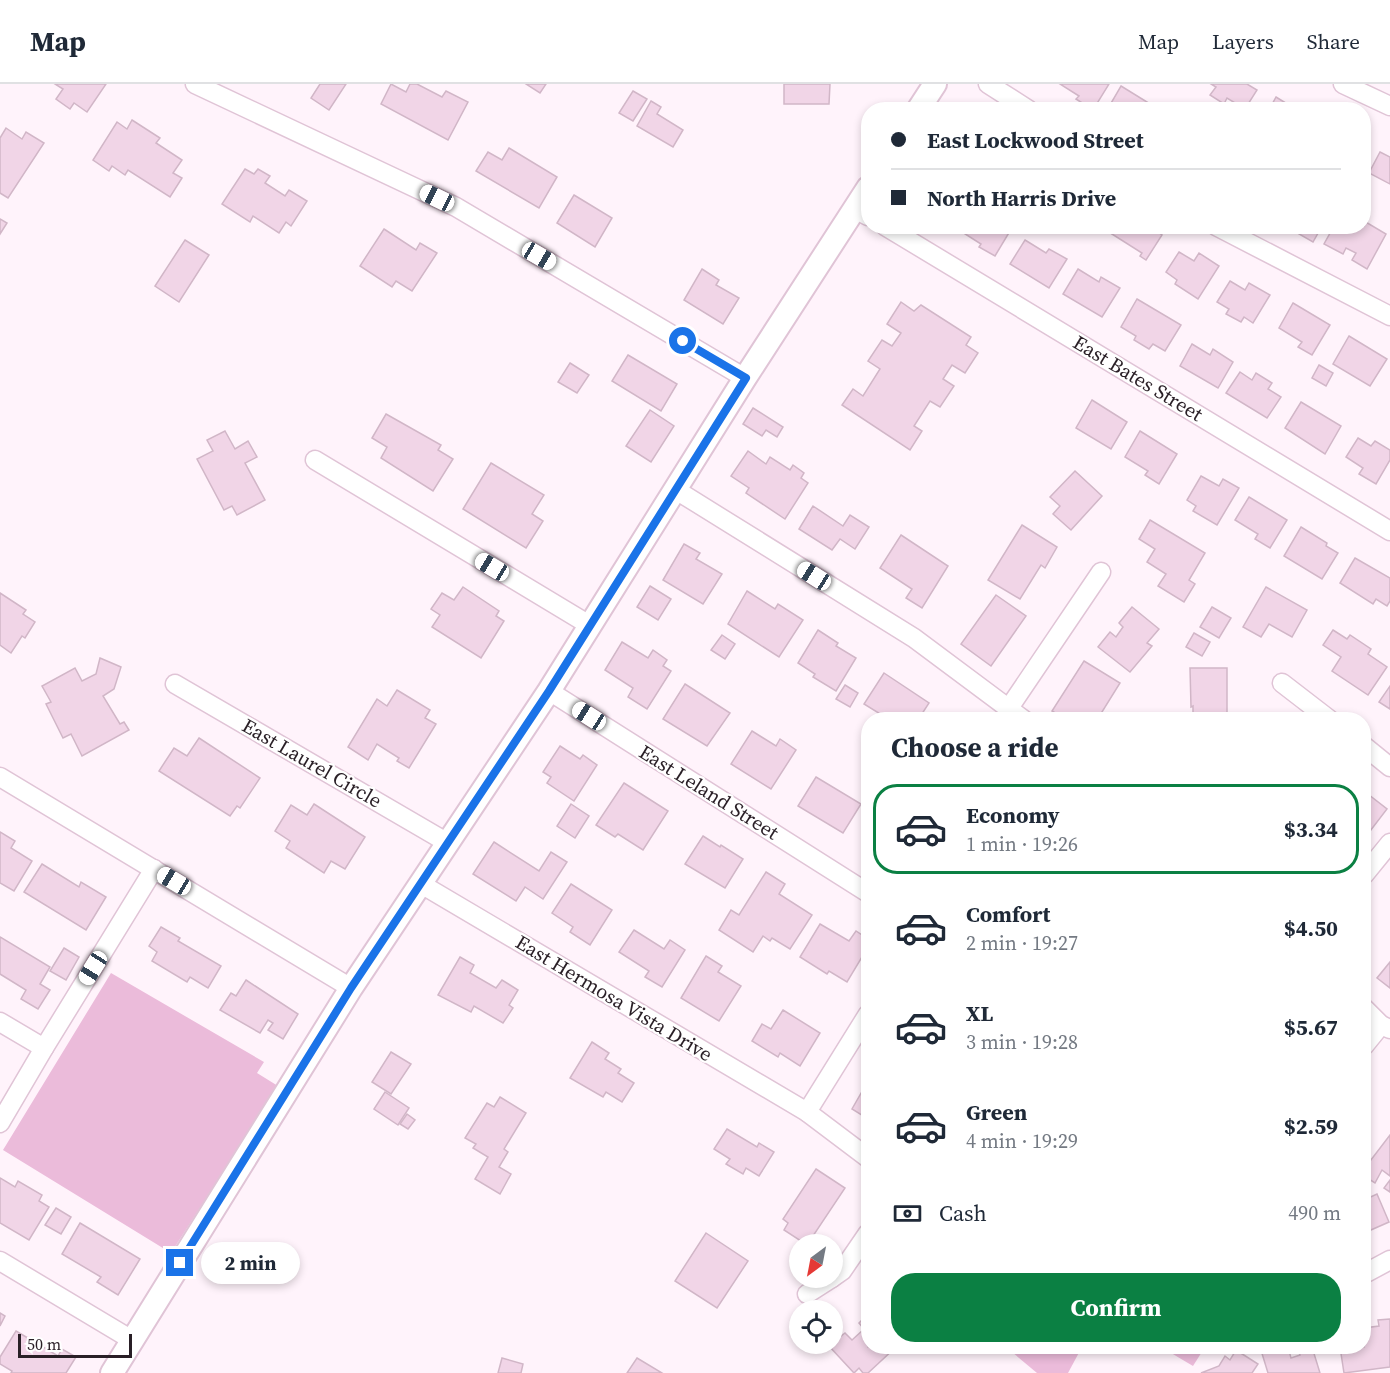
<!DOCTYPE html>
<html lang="en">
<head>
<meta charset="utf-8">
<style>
  :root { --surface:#fff; --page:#f6f6f7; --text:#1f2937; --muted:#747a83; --line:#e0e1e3; --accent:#0b8043 }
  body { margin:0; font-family:"Source Serif 4",serif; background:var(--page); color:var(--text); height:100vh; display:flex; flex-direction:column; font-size:22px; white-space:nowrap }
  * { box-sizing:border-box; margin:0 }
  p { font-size:20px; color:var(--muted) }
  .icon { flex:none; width:33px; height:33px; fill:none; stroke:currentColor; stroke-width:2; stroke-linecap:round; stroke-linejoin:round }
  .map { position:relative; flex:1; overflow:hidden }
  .details { position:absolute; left:861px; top:628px; width:510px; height:642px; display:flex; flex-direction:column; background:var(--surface); border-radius:24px; box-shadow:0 3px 9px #0003 }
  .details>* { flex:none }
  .banner { position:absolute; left:861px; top:18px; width:510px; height:132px; border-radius:24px; box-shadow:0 3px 9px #0003; display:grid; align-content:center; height:132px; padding:0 30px; background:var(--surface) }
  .needle { width:39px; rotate:212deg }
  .fabs { position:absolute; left:789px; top:1150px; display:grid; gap:12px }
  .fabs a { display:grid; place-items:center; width:54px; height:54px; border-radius:50%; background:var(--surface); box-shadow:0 3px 9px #0003; font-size:30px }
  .scale { position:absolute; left:18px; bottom:15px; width:114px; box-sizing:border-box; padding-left:6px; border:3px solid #291f26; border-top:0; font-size:16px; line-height:21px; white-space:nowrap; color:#291f26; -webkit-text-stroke:4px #fff; paint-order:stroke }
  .end { position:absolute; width:27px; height:27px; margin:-14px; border:8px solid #1a73e8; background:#fff; box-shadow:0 0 0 3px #fff }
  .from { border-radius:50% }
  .bubble { position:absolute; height:42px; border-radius:21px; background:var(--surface); box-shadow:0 3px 9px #0003; font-size:20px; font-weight:700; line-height:42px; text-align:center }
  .car { position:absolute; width:18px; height:36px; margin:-18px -9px; border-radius:8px; box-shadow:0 0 4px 2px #0007; background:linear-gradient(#fff 24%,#345 0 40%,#fff 0 76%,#345 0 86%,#fff 0) }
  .banner b { display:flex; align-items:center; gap:21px; height:57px; font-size:22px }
  .banner b+b { border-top:2px solid var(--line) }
  .banner i { width:15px; height:15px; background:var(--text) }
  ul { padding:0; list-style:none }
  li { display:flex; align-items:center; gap:18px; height:90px; margin:0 12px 9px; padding:0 18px; border:3px solid transparent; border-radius:24px }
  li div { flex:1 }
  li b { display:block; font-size:22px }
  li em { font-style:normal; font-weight:700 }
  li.on { border-color:var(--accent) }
  li>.icon { width:54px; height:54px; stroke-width:1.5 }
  h2 { padding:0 30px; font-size:27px; line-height:72px }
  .pay { display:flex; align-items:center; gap:15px; height:66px; padding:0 30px; font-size:22px }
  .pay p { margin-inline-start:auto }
  .cta { display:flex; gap:12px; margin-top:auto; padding:12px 30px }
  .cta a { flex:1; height:69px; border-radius:24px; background:var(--accent); color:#fff; font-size:24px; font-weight:700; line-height:69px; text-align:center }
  header { display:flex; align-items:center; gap:36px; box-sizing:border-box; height:84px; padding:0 30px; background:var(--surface); border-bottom:2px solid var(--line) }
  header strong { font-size:28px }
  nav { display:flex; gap:33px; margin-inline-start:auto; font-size:21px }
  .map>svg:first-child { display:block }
  .green { fill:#ebbbda }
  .building { fill:#f1d5e7; stroke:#d1b6c7; stroke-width:1.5 }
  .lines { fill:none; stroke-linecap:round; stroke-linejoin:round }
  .minor-casing { stroke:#e0c4d6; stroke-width:21 }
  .tertiary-casing { stroke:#e0c4d6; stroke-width:26 }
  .minor { stroke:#fff; stroke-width:18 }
  .tertiary { stroke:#fff; stroke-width:22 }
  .route { stroke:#1a73e8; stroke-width:8 }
  .labels { text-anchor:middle; stroke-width:4.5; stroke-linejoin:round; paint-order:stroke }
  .street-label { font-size:20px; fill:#291f26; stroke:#fff }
</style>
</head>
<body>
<header>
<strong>Map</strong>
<nav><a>Map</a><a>Layers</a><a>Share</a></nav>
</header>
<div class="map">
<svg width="1390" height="1289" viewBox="0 0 1390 1289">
  <rect width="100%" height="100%" fill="#fff3fb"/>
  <g class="green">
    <polygon points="111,889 264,978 257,989 278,1002 171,1169 3,1066"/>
    <polygon points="1006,1263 1082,1263 1068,1289 1037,1289"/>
    <polygon points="1161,1263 1205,1263 1193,1282"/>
  </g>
  <g class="building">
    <polygon points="55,0 106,0 87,28 74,19 70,25 56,15 63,5"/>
    <polygon points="320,0 346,0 329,26 311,14"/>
    <polygon points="391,0 406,8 410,0 417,0 442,13 446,7 468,18 448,56 381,20"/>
    <polygon points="526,0 546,0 540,9"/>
    <polygon points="784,0 830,0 829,20 784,20"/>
    <polygon points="1060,0 1109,0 1093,26 1076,15 1079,12"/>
    <polygon points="1211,0 1247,0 1257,6 1245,25 1227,14 1224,20 1210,11 1216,3"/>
    <polygon points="1121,2 1160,26 1107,26"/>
    <polygon points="633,7 647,15 633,37 619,29"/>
    <polygon points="1276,13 1297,26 1269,26"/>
    <polygon points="651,17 661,23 657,30 683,46 673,63 637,42"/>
    <polygon points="132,36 160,54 156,59 182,76 173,89 182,94 170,113 128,86 125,91 112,82 109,87 93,76 117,38 127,45"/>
    <polygon points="6,44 22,55 26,48 44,59 8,114 0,109 0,54"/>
    <polygon points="509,64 557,93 539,124 476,87 488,68 502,76"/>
    <polygon points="1364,65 1370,68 1364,79"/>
    <polygon points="1380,68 1390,73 1390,100 1369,89"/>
    <polygon points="245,85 254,90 258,85 270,92 265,99 285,112 289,106 307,117 291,142 286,138 279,149 253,132 250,138 222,120"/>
    <polygon points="574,111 612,134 595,163 557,139"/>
    <polygon points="0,135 7,139 0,150"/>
    <polygon points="1364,137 1386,150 1367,185 1352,176 1356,169 1346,164 1343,170 1324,160 1334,142 1364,142"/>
    <polygon points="965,142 1013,142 995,172 979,163 981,160 962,148"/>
    <polygon points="1106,142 1150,142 1162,151 1146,176 1140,172 1142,169 1104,145"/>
    <polygon points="1293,142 1322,142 1313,158 1292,146"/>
    <polygon points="384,145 416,166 420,159 437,169 412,207 396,197 392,203 360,182"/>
    <polygon points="185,156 209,171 179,218 155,202"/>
    <polygon points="1025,156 1046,169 1049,165 1067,175 1049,204 1010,180"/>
    <polygon points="1179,168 1194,177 1199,169 1219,182 1198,215 1175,200 1177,196 1166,188"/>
    <polygon points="702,185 719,196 716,201 739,214 723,240 684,216"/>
    <polygon points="1078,185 1099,198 1101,193 1120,204 1102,233 1063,210"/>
    <polygon points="1230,197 1245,206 1249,199 1270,211 1253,239 1244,233 1241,238 1226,230 1229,225 1217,218"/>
    <polygon points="1137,215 1181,241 1165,267 1153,260 1149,265 1134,256 1136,252 1121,243"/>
    <polygon points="901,218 914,227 921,221 971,253 966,261 978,269 965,289 952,281 943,295 954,302 940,323 930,317 914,342 922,347 910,366 842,321 853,305 863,312 880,285 868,277 882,256 892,262 901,249 887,240"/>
    <polygon points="1293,219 1330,241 1312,271 1298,263 1302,258 1279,244"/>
    <polygon points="1349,252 1387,275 1370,302 1333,280"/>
    <polygon points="1192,260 1210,271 1213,265 1233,278 1218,304 1180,282"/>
    <polygon points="628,271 677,300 661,327 612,297"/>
    <polygon points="570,279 589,291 577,309 558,298"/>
    <polygon points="1319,281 1333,289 1326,302 1312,294"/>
    <polygon points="1240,288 1252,296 1256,289 1272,299 1268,305 1281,313 1267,334 1226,309"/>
    <polygon points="1092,316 1127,338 1111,365 1076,344"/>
    <polygon points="1301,318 1341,342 1325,370 1285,344"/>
    <polygon points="753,324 783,343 777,353 766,346 762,352 743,340"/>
    <polygon points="650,326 674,342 651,378 626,362"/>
    <polygon points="386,330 441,361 438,366 453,375 433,407 381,374 387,363 372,354"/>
    <polygon points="225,347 235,365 248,357 257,373 245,379 265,416 237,431 232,422 224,426 197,375 213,367 207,356"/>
    <polygon points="1140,347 1177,370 1159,400 1145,391 1148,387 1125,373"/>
    <polygon points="1358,354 1371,362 1375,357 1390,366 1390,376 1376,400 1359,390 1363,384 1346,373"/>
    <polygon points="748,367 766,380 770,373 790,386 793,381 804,389 801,394 808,399 785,435 746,409 749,404 731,392"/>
    <polygon points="491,379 544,411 532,430 543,437 526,464 463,425"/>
    <polygon points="1075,387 1102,412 1071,446 1053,430 1060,422 1050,413"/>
    <polygon points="1201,392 1219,402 1223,395 1239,404 1217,441 1193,427 1196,422 1187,416"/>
    <polygon points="1249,413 1287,436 1270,464 1255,455 1258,450 1235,436"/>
    <polygon points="813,422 843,442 850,431 869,443 855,465 840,455 832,466 799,445"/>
    <polygon points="1150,436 1205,469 1189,496 1195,500 1184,518 1158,502 1166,490 1147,478 1155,465 1139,455"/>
    <polygon points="1022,441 1057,463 1045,484 1041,481 1020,515 988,496"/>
    <polygon points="1301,443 1327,459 1326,462 1338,469 1322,495 1284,472"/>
    <polygon points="901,451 948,482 922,524 906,514 912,505 880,484"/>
    <polygon points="684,460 700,469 696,475 722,490 703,520 663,496"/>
    <polygon points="1355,474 1390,494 1390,517 1387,522 1376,515 1373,520 1340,499"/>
    <polygon points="650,502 671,515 658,536 637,523"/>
    <polygon points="463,503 499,527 496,532 504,537 481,574 432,543 440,531 431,525 442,509 454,516"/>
    <polygon points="1266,503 1307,526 1292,553 1269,540 1261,553 1243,543"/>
    <polygon points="747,507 775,525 778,520 803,536 779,573 728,540"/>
    <polygon points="0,509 26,526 23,530 35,538 25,554 22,552 11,569 0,561"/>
    <polygon points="996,511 1026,532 991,582 961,560"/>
    <polygon points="1132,523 1159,545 1147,559 1152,562 1130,588 1098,563 1110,548 1116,553 1123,543 1119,539"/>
    <polygon points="1212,523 1231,534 1219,554 1200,543"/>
    <polygon points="818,546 838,559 836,562 856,574 836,607 813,593 815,590 798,579"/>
    <polygon points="1333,546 1347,555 1350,551 1371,565 1368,570 1387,583 1368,611 1332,587 1341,573 1323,561"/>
    <polygon points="1194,549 1210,558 1202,572 1186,563"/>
    <polygon points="722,551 735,560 725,575 711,566"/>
    <polygon points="622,558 648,574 653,566 667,576 663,582 671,587 647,625 628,613 633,604 605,586"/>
    <polygon points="100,574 121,583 114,605 103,612 120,640 124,638 129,646 82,672 71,650 63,654 46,620 51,618 42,602 75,584 82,597 96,590"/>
    <polygon points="1084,577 1120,599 1097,636 1067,636 1052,627"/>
    <polygon points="1190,584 1227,584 1227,633 1193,633 1193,622 1191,623"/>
    <polygon points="884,589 929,619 918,636 879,636 882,631 864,620"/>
    <polygon points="685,600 730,629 707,662 663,635"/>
    <polygon points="845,601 858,609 850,623 836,615"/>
    <polygon points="1390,602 1390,625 1379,618"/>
    <polygon points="397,606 430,626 425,634 436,640 409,684 397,677 399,674 377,660 368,676 348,663 377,615 387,622"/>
    <polygon points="752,647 776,662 780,655 796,666 771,705 731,680"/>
    <polygon points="199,654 260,694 240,724 237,722 230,732 159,687 174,664 187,672"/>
    <polygon points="560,662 580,675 583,671 597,681 574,717 547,699 551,693 543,688"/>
    <polygon points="816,693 861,720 843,749 798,722"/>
    <polygon points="624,699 668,727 643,766 618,750 615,753 596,741"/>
    <polygon points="1364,707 1387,725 1364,755"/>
    <polygon points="314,720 365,753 345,785 331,777 324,789 286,764 290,757 275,747 291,721 307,731"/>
    <polygon points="571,720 589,732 575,754 557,742"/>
    <polygon points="0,748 15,757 11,764 32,777 14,807 0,799"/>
    <polygon points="703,752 720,763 721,761 743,775 725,804 685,780"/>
    <polygon points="494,758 539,787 551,768 567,778 543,815 525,803 516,817 473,790"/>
    <polygon points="42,780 79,803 81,798 106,813 86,846 24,808"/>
    <polygon points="766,788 785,800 779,810 812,831 790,865 772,854 770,857 763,852 753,868 719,846 731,826 739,831"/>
    <polygon points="571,800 612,826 590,861 570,848 573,843 552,829"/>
    <polygon points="820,840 849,857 856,847 868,855 868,863 847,898 829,887 827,890 800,873"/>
    <polygon points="161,843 180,854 178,857 221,882 208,904 190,893 187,898 152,877 157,868 149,862"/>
    <polygon points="634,846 664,865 670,856 685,866 662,903 645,893 649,887 619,868"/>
    <polygon points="0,853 50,883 40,900 50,906 38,925 21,915 26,906 0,890"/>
    <polygon points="64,864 79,873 66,896 50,887"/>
    <polygon points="706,872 722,882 718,888 741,902 719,937 681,914"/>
    <polygon points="460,873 474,881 470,889 496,904 502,896 518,906 509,921 513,924 503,939 474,922 471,928 438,911"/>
    <polygon points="1390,878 1390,904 1377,894"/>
    <polygon points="246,896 298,930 283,955 268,946 273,939 268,936 260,949 220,926 231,909 236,912"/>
    <polygon points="783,926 820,949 800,982 780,969 778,973 752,957 762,940 771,945"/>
    <polygon points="592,958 609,969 605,975 621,985 618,989 634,999 622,1018 606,1008 603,1013 570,994"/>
    <polygon points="391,968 411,980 391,1010 372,998"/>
    <polygon points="868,997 868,1035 852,1025"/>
    <polygon points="385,1008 409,1024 398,1041 374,1025"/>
    <polygon points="500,1013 526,1029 504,1065 508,1068 499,1083 511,1090 500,1110 475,1095 488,1073 473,1064 476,1060 465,1054 487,1019 494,1023"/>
    <polygon points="407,1030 415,1036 408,1045 400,1040"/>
    <polygon points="727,1045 757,1063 759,1059 774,1068 759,1092 746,1084 743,1090 726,1080 730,1075 714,1065"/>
    <polygon points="1390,1051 1390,1092 1382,1086 1375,1099 1364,1092 1364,1085"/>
    <polygon points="816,1085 845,1104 807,1161 784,1146 788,1139 783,1135"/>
    <polygon points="0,1094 15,1103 18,1097 42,1111 39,1117 49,1123 29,1156 0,1139"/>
    <polygon points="1390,1096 1390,1108 1384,1104"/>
    <polygon points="1377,1110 1389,1138 1364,1149 1364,1116"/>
    <polygon points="56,1124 71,1133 61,1150 45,1141"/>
    <polygon points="80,1139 140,1175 118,1211 97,1198 101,1193 62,1170"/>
    <polygon points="706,1149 748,1177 717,1224 675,1197"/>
    <polygon points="0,1229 5,1232 0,1242"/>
    <polygon points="868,1230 868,1263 896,1263 868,1289 863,1289 859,1284 854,1289 829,1262 845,1249 852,1256 864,1245 859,1239"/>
    <polygon points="1390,1235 1390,1283 1344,1289 1340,1263 1364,1263 1364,1244 1379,1242 1378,1236"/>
    <polygon points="16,1247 58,1272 62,1265 76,1273 66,1289 11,1289 12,1287 0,1280 0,1273"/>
    <polygon points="1260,1263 1288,1263 1291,1274 1300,1271 1297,1263 1312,1263 1320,1289 1268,1289"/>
    <polygon points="1236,1266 1258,1280 1252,1289 1201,1289 1219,1282 1225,1272 1230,1276"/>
    <polygon points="502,1274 523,1280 521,1289 498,1289"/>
    <polygon points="637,1274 662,1289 627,1289"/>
  </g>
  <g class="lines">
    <defs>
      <g id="minor">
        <polyline points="195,0 456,123 745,294"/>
        <polyline points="988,0 1029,26"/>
        <polyline points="1343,0 1390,22"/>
        <polyline points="855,125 868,132"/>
        <polyline points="885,142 1390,447"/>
        <polyline points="1216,142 1390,232"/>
        <polyline points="315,376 591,542"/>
        <polyline points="676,406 914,554 1024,636"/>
        <polyline points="1282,599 1330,636"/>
        <polyline points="175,600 448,759"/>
        <polyline points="549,607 868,809"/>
        <polyline points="1009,624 1101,488"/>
        <polyline points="1364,662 1390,683"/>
        <polyline points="0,693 351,904"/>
        <polyline points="1364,791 1390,759"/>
        <polyline points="421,800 807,1028 868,1074"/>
        <polyline points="1364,924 1381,941 1390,945"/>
        <polyline points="0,938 44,964"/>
        <polyline points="1364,962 1381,941"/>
        <polyline points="807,1028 868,930"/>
        <polyline points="0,1039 44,964 154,785"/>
        <polyline points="0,1177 132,1256"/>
        <polyline points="1364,1190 1390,1176"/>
        <polyline points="832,1194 842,1187 868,1149"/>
        <polyline points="807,1210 832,1194"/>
      </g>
      <g id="tertiary">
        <polyline points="918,26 935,0"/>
        <polyline points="112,1289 351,904 549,607 745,294 868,104"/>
      </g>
    </defs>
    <use href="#minor" class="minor-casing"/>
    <use href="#tertiary" class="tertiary-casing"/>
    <use href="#minor" class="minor"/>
    <use href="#tertiary" class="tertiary"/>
  </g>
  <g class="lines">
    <polyline class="route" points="180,1179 351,904 549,607 746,294 683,257"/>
  </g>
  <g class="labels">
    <g class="street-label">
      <text transform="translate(1138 294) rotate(31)" y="7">East Bates Street</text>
      <text transform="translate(312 679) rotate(30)" y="7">East Laurel Circle</text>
      <text transform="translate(709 708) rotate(32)" y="7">East Leland Street</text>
      <text transform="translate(614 914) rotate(31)" y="7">East Hermosa Vista Drive</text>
    </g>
  </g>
</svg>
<div class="fabs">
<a><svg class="needle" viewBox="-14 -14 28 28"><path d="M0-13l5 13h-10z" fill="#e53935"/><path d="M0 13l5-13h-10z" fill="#747a83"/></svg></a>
<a><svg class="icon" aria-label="locate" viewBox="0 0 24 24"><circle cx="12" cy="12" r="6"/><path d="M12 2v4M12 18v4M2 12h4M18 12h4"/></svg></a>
</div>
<div class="scale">50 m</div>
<i class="end from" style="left:683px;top:257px"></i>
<i class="end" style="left:180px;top:1179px"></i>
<div class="bubble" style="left:201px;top:1158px;width:99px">2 min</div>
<i class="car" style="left:437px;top:114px;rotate:296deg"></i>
<i class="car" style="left:539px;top:172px;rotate:120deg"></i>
<i class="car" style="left:492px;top:483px;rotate:301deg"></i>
<i class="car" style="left:814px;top:492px;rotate:302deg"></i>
<i class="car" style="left:589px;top:632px;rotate:302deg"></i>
<i class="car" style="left:174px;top:797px;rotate:301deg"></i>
<i class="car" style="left:93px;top:884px;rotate:212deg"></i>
<div class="banner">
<b><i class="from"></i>East Lockwood Street</b>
<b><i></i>North Harris Drive</b>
</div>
<section class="details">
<h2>Choose a ride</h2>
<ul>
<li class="on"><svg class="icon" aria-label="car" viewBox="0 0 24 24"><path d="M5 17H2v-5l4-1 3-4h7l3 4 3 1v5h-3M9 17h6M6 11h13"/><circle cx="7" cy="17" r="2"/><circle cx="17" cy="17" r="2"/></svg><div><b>Economy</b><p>1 min · 19:26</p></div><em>$3.34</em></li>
<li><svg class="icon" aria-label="car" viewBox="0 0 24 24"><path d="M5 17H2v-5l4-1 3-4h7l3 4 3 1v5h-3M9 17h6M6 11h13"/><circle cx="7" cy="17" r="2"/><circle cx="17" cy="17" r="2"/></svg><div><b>Comfort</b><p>2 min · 19:27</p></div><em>$4.50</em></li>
<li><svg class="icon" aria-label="car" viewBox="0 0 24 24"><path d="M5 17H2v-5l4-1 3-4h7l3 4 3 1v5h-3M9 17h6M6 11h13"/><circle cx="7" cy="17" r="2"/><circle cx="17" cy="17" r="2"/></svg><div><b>XL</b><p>3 min · 19:28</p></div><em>$5.67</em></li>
<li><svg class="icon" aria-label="car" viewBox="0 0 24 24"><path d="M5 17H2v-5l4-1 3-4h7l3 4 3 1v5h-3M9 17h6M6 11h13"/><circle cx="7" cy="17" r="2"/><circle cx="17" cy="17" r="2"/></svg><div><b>Green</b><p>4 min · 19:29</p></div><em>$2.59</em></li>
</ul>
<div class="pay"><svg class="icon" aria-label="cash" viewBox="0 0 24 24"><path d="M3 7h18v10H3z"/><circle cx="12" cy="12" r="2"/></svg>Cash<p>490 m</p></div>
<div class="cta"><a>Confirm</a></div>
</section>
</div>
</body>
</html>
